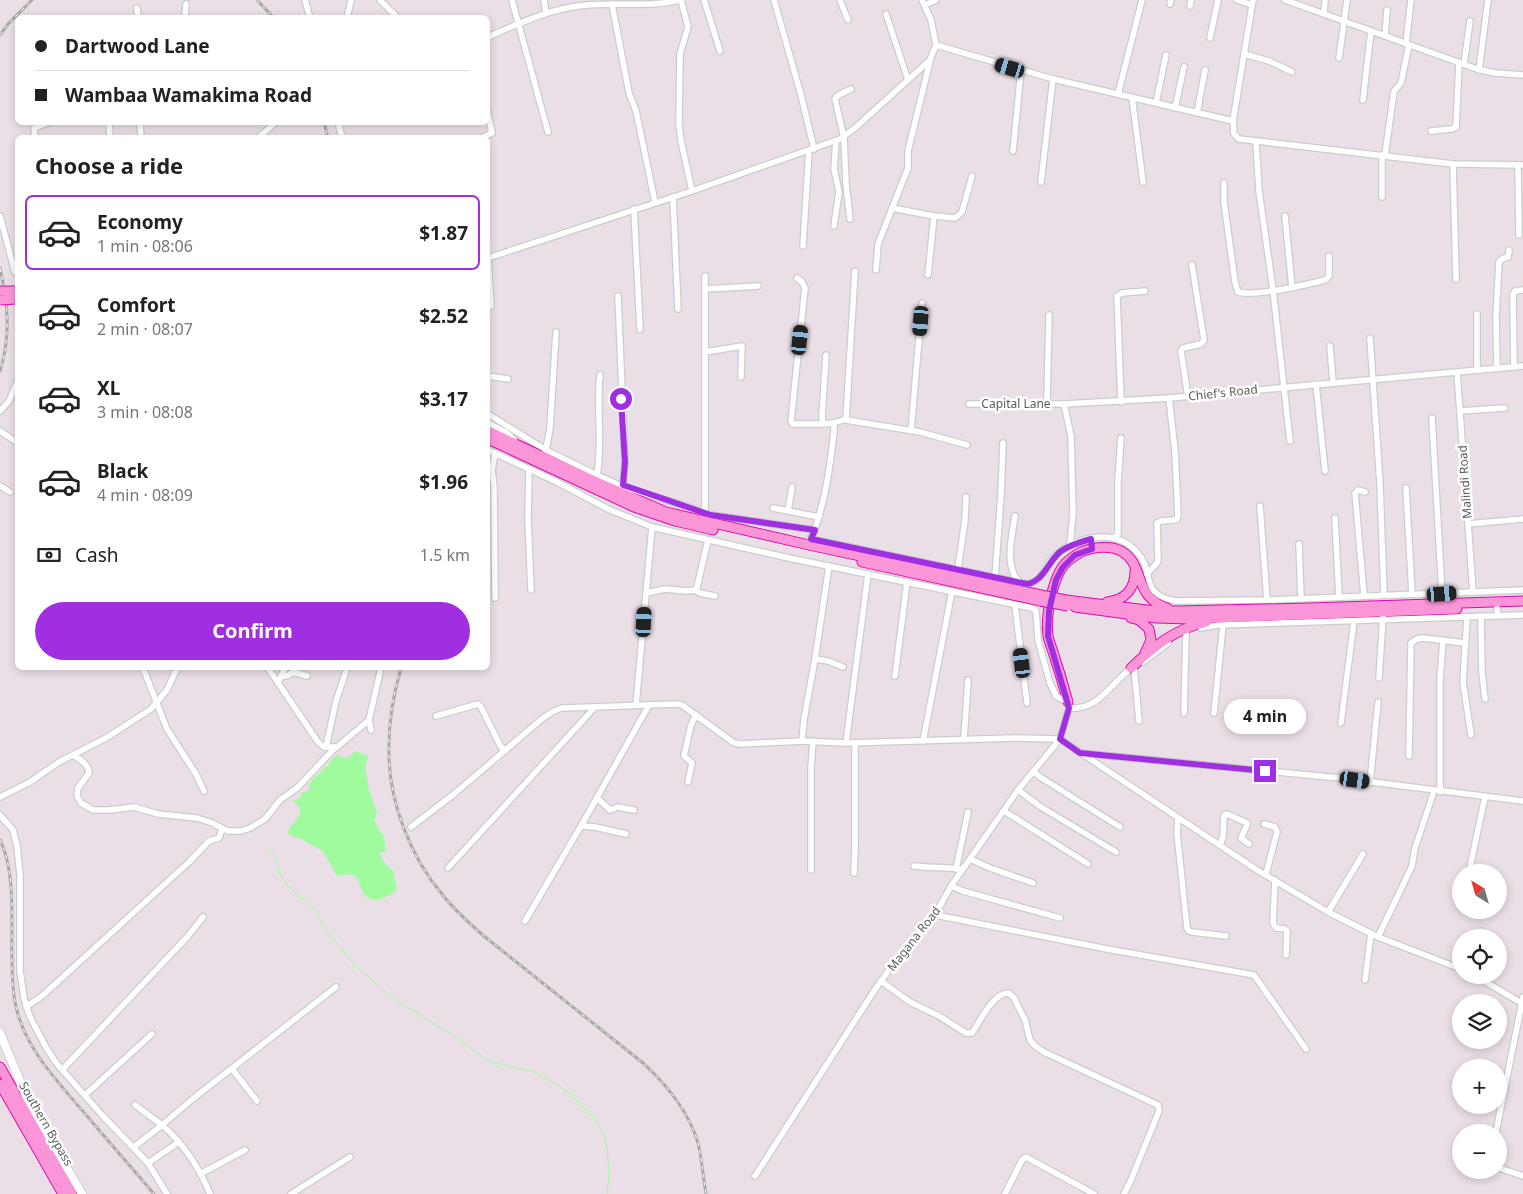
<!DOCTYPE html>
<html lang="en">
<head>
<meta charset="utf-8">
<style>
  :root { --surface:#fff; --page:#f6f6f6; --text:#222; --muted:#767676; --line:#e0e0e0; --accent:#a02fe1 }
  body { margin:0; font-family:"Noto Sans",sans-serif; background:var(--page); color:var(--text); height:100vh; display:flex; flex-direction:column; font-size:19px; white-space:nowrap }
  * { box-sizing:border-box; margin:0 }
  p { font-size:16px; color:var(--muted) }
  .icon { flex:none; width:28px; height:28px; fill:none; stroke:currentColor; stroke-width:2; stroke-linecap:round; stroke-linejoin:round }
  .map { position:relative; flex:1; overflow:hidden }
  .panel { position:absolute; left:15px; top:135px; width:475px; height:535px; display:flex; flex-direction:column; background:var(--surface); border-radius:8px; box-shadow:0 2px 8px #0003 }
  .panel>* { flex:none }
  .hud { position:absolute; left:15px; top:15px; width:475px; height:110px; border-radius:8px; box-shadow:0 2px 8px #0003; display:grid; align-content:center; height:110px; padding:0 20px; background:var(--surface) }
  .needle { width:32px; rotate:323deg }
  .controls { position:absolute; left:1452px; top:864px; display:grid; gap:10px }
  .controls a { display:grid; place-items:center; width:55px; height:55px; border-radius:50%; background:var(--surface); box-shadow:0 2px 8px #0003; font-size:25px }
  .end { position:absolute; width:22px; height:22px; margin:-11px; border:6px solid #a02fe1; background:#fff; box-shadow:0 0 0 2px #fff }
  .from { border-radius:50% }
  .bubble { position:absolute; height:35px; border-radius:18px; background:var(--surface); box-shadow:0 2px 8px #0003; font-size:16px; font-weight:700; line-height:35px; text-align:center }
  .car { position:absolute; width:15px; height:30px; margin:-15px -8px; border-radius:6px; box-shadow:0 0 4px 1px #0007; background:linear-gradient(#222 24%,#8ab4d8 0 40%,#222 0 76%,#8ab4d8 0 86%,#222 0) }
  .hud b { display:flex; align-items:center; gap:18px; height:48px; font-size:19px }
  .hud b+b { border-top:1px solid var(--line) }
  .hud i { width:12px; height:12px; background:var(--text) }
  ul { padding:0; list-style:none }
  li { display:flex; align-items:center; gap:15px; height:75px; margin:0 10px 8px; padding:0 10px; border:2px solid transparent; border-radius:8px }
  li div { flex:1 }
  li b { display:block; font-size:19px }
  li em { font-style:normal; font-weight:700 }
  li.on { border-color:var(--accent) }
  li>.icon { width:45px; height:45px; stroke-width:1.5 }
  h2 { padding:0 20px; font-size:22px; line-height:60px }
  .pay { display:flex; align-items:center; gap:12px; height:55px; padding:0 20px; font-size:19px }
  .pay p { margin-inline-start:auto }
  .action { display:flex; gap:10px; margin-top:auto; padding:10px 20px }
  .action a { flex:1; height:58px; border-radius:30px; background:var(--accent); color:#fff; font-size:20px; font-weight:700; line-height:58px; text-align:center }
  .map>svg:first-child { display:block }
  .water { fill:#a0fb9f }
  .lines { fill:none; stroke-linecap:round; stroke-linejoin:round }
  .stream { stroke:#a0fb9f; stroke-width:1 }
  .minor-casing { stroke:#c8cfca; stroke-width:8 }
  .secondary-casing { stroke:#cad3cc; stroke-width:10 }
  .trunk-casing { stroke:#e109ad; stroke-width:11 }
  .minor { stroke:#fff; stroke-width:5.5 }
  .secondary { stroke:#fff; stroke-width:8 }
  .trunk { stroke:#fa96d8; stroke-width:9 }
  .rail-casing { stroke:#a6a8a6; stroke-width:3 }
  .rail { stroke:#fff; stroke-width:1; stroke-dasharray:4; stroke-linecap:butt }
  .trunk-bridge-casing { stroke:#e109ad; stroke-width:11; stroke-linecap:butt }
  .trunk-bridge { stroke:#fa96d8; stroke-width:9 }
  .route { stroke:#a02fe1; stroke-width:6 }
  .labels { text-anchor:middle; stroke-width:5; stroke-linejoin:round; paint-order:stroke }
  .street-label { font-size:12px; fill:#586059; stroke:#fff }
</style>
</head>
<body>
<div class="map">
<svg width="1523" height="1194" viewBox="0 0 1523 1194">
  <rect width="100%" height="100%" fill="#ebdfe7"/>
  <path class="water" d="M 356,751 L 368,756 L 365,768 L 369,790 L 377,813 L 374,821 L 384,837 L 386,851 L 380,853 C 382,861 386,866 393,870 C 393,877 396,882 397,890 C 388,897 370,907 363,892 C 359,886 360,879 353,875 C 348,873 343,875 337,876 L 323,851 L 301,839 L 289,835 L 288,830 L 300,815 L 299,806 L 292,801 L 298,799 L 303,792 L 306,792 L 309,789 C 309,779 320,774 326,767 C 331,762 331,758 338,755 L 346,759 Z"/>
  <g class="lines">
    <polyline class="stream" points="269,849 276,857 279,873 288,886 314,908 328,933 356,966 391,997 460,1040 488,1061 534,1072 553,1082 570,1094 595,1119 603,1133 607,1146 609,1175 607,1194"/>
    <defs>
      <g id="minor">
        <polyline points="305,0 310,18"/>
        <polyline points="380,0 398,18"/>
        <polyline points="512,0 548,132"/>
        <polyline points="544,0 546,13"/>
        <polyline points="681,0 688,27 680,54 679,124 681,141 692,191"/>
        <polyline points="704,0 720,51"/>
        <polyline points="774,0 801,95 814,149"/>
        <polyline points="840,0 848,20"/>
        <polyline points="1237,0 1252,5"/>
        <polyline points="1285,0 1477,69 1495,73 1523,75"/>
        <polyline points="612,4 629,93 636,111 655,202"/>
        <polyline points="1170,4 1171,0"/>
        <polyline points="925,5 936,0"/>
        <polyline points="1190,6 1191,0"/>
        <polyline points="137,8 138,18"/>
        <polyline points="886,14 908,80"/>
        <polyline points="1324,14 1325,0"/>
        <polyline points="185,18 186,4"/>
        <polyline points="347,18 351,0"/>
        <polyline points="1385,36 1387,10"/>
        <path d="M 488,37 C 520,23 551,8 587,5 C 618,2 649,8 679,0"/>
        <polyline points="1210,38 1218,0"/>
        <polyline points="1406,44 1411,0"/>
        <polyline points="936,45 1053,79 1233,121 1234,134 1239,139 1453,164 1523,165"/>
        <polyline points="1244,54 1269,61 1292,72"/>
        <polyline points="1339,58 1347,0"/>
        <polyline points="1464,64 1470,21"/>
        <polyline points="1479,70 1488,0"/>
        <polyline points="1118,94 1142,0"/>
        <polyline points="1132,97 1143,182"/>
        <polyline points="1363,100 1371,31"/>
        <polyline points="1156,103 1166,55"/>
        <polyline points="1175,108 1184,67"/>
        <polyline points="1197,113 1205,70"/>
        <polyline points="1233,121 1253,0"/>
        <polyline points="109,122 110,138"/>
        <polyline points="140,122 141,138"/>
        <polyline points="338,122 342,138"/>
        <polyline points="1431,131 1452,129 1456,127 1459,63"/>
        <polyline points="35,138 34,128 50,122"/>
        <polyline points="258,138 276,122"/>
        <polyline points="481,138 492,133 488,114"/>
        <polyline points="1256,142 1259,191 1273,290 1290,441"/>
        <polyline points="1013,151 1021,70"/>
        <polyline points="1382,155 1382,197"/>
        <polyline points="1385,155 1394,91 1401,83 1409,45"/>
        <polyline points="1453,164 1456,279"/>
        <polyline points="1518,165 1519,235"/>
        <polyline points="1041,182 1053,79"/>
        <path d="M 1224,183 L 1224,202 L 1235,282 L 1238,292 C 1257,297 1305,285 1325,280 L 1329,276 L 1329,256"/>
        <polyline points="673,197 678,309"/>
        <polyline points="892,208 934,216 955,218 962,212 972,176"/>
        <polyline points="634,209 640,329"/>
        <polyline points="0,216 15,272 18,272"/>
        <polyline points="1285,216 1292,287"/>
        <polyline points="850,219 846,184 844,138 835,99 837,96 851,89"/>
        <polyline points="834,226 839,192 834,169 836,141"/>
        <polyline points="803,246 809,150"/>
        <polyline points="488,257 491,306"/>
        <polyline points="488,258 692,191 840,139 855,128 930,60 936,45 931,20 922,0"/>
        <polyline points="876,270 878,244 908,168 908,151 930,61"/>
        <polyline points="928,275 934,216"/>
        <polyline points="705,276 705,512 711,515 815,530"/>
        <polyline points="797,278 802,282 805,288 791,421 793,424 823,424"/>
        <polyline points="705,289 758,286"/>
        <polyline points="618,296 625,462 623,485"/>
        <polyline points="1370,338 1380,484 1384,595"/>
        <polyline points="1330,346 1333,382"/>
        <polyline points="705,352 742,346 741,377"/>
        <polyline points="1514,367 1513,295 1515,291 1523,290"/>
        <polyline points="1497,369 1496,317 1499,262 1502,259 1508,257 1509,250"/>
        <polyline points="1477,370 1477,314"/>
        <polyline points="1457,372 1473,592"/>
        <polyline points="488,376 508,379"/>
        <polyline points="1316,384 1325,471"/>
        <polyline points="1188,397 1181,351 1183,348 1201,344 1204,340 1192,265"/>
        <polyline points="1121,402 1117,296 1122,293 1145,291"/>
        <polyline points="1047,403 1049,315"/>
        <polyline points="969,404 1064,404"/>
        <polyline points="0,411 9,401 18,380"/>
        <polyline points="1460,411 1505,408"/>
        <polyline points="488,414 546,450 597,475 621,486 705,512"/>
        <polyline points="1432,418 1442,594"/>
        <polyline points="846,420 920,432 967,445"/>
        <polyline points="488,423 507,433 515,441"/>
        <polyline points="834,423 846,419 855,271"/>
        <polyline points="0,431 18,443"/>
        <polyline points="911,431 922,303"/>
        <polyline points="488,450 557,482 608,509 652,527 789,558 1032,608 1036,611 1038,640 1050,683 1056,696 1068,702 1069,708 1060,739 1018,790 951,886 935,915 889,970 874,991 755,1176"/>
        <polyline points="546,450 550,428 556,332"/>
        <polyline points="529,469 528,519 531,590"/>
        <path d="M 597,475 C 603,442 596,409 600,375"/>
        <polyline points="0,486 10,492"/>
        <polyline points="1406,488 1412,594"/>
        <polyline points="1260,506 1267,600"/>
        <polyline points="773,508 819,517"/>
        <polyline points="788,511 792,487"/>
        <path d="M 1015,516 C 1012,537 1004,565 1019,582"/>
        <polyline points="1335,518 1339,597"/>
        <polyline points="1468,524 1523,519"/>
        <polyline points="1114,538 1118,534 1118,480 1121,438"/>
        <path d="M 811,539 L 1027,584 C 1042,582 1044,568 1053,558 C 1074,536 1114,528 1136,551 C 1157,573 1137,594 1176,601 L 1267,600 L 1523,590"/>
        <path d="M 810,541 C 825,506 830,468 834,431 L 834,423 L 823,424 L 822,416 L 826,355"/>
        <polyline points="1299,544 1301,599"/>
        <polyline points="1070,546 1073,513 1071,436 1064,404 1169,398 1523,366"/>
        <polyline points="958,569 965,520 966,497"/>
        <path d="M 1147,574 L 1157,563 L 1158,560 L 1157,523 C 1163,519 1171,522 1177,519 L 1178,515 L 1175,451 L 1169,398"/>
        <polyline points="995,577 1001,495 1003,443"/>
        <polyline points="695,590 700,593 715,596"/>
        <polyline points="646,593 665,589 687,591 695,590 697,587 708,540"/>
        <polyline points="1364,595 1355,493 1358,490 1365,492"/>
        <polyline points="495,598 494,486 492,470 495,453"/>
        <polyline points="1015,605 1027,703"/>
        <polyline points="1497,608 1498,616"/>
        <polyline points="1481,617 1482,672 1485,699"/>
        <polyline points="1467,618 1463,682 1471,735"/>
        <polyline points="1201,628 1218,625 1523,615"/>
        <polyline points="815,659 828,661 843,667"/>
        <polyline points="1143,662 1168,643"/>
        <polyline points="1134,667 1139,721"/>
        <polyline points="143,668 167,729 196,774 204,791"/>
        <polyline points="268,668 318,742 324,747 336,747"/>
        <polyline points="281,676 287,676 293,672 307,676"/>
        <polyline points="895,676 907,582"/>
        <polyline points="1379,678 1383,617"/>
        <polyline points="280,679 285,668"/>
        <polyline points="636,705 652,527"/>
        <path d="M 1069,708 C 1099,711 1111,682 1133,667"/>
        <polyline points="1184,713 1186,633"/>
        <polyline points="1214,713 1223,625"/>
        <polyline points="436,716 478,704 481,707 501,747 506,750"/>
        <polyline points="1341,723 1354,621"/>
        <polyline points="371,730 369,720 381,668"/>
        <polyline points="964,739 968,680"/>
        <polyline points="802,741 804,719 815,659 829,566"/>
        <polyline points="923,741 952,591"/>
        <polyline points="846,743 868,574"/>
        <polyline points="326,747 336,701 347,668"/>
        <polyline points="1080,753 1340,778 1523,801"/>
        <path d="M 74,756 C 81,760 88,764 89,773 L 78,788 L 77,796 L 81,803 L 93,810 L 110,810 L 134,807 L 158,814 L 197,818 L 212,823 L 228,831 L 241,831 L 250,828 L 265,819 L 280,800 L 297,788 L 331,752 L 369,720"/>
        <polyline points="1409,756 1411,643 1417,639 1423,638 1465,643"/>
        <polyline points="1033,771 1040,777 1120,827"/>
        <polyline points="688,782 692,763 684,756 691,725 696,715"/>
        <polyline points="1370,783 1378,702"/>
        <polyline points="1018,790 1041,807 1116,852"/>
        <polyline points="1440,792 1440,680 1443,640"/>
        <polyline points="0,797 30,782 59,762 106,738 151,709 167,690 177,668"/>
        <polyline points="597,798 610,810 618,807 634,810"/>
        <polyline points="1004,811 1088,864"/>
        <polyline points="0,815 13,830 17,846 20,875 20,971 24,998 30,1017 47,1049 57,1064 102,1115 148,1163 167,1194"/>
        <polyline points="1178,818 1177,833 1187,928 1189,931 1192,932 1226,936"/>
        <polyline points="1264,824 1275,827 1277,832 1266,874"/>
        <polyline points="581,826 595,827 626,834"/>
        <polyline points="411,827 454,794 543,718 554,711 562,708 677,704 682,705 734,743 740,744 802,741 846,743 1015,738 1060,739 1257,870 1328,912 1378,937 1461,969"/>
        <polyline points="1220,845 1223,837 1224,815 1227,814 1247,823 1247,825 1241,838 1249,844"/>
        <polyline points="970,859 990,868 1033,883"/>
        <path d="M 914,866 C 929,868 945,867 960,869"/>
        <polyline points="448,868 595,707"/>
        <polyline points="956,869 968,812"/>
        <polyline points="811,870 811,768 813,741"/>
        <polyline points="1469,872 1485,797"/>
        <polyline points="854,873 855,846 855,743"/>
        <polyline points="1275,880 1273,923 1276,928 1285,929 1287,931 1286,955"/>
        <polyline points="951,886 963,891 1060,918"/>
        <polyline points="1328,912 1363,854"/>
        <polyline points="935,915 1107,949 1254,975 1306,1049"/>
        <polyline points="525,921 581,826 649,705"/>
        <polyline points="1378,937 1412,866 1415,848 1434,791"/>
        <polyline points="1478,938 1480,931"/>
        <polyline points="1474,975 1523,1004"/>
        <polyline points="1365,980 1371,933"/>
        <path d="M 881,981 L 910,1002 L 939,1016 L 966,1033 L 972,1033 C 980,1022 993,992 1009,993 L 1014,998 L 1025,1020 L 1030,1040 L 1035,1046 L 1044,1052 L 1158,1105 L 1159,1111 L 1131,1180 L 1124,1194"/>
        <polyline points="26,1007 42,996 189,862 209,841 219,838 222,829"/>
        <polyline points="63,1069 188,936 203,917"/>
        <polyline points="232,1069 257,1101"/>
        <polyline points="85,1095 152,1034"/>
        <polyline points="1496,1132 1523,997"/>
        <polyline points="134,1147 162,1125 135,1105"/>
        <polyline points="148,1163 179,1142"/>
        <polyline points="1499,1168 1523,1176"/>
        <polyline points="202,1173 245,1150"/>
        <path d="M 210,1194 C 199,1167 185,1145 162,1125 L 195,1097 L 336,987"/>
        <polyline points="291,1194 350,1157"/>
        <polyline points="1005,1194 1022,1160 1026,1157 1094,1194"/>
      </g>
      <polyline id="secondary" points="0,1033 29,1103 82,1194"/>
      <g id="trunk">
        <polyline points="488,431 601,484 666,512 809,545 1041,595"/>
        <polyline points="488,439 634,507 675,521 713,530"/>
        <polyline points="862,562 1040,601"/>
        <polyline points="1066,600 1147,610 1177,611 1310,608 1523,601"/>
        <path d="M 1107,602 C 1125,600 1135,589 1135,571"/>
        <polyline points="1075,607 1156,618 1189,619 1457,609"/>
        <polyline points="1131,618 1139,620 1149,629 1151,640 1145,653"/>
        <path d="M 1131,668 C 1154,646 1175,629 1206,622"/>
        <path d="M 1068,702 C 1064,689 1061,675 1056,662 C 1054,653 1050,645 1048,636 C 1045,619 1052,581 1063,566 C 1068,560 1074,556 1081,552 C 1093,547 1109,545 1121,551 C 1146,565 1132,596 1167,608"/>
        <polyline points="0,1067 72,1194"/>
        <polyline points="0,1084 63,1194"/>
      </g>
    </defs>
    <use href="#minor" class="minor-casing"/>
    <use href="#secondary" class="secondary-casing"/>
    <use href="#trunk" class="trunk-casing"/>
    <use href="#minor" class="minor"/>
    <use href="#secondary" class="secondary"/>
    <use href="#trunk" class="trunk"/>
    <defs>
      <g id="rail">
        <polyline points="257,0 274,18"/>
        <polyline points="0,35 8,24 32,0"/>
        <polyline points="324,122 328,138"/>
        <path d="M 0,268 C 8,304 11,336 0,371"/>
        <path d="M 401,668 C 393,696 388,725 389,754 C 389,802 411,858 442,894 C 454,910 470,924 485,937 L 643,1063 C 667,1085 689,1112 698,1143 C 702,1160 703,1177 706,1194"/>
        <path d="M 0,840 C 21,883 6,953 15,1002 C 23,1047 58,1082 87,1116 C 109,1142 132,1168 154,1194"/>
      </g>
    </defs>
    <use href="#rail" class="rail-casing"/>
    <use href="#rail" class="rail"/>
    <defs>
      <g id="trunk-bridge">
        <polyline points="0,291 15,291"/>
        <polyline points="0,300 16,299"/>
        <polyline points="1041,595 1066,600"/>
        <polyline points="1040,601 1068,606"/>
      </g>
    </defs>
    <use href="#trunk-bridge" class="trunk-bridge-casing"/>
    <use href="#trunk-bridge" class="trunk-bridge"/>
  </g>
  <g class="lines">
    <path class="route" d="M 621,399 L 625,462 L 623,485 L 711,515 L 815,530 L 811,539 L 1027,584 C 1044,581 1048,561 1061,551 C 1070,545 1080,542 1091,539 L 1092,549 L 1075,555 L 1063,567 L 1056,580 L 1049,611 L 1048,636 L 1069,708 L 1060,739 L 1080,753 L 1265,771"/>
  </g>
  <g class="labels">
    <g class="street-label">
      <text transform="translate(1223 393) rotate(-6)" y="4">Chief's Road</text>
      <text x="1016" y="408">Capital Lane</text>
      <text transform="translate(1465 482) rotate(-94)" y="4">Malindi Road</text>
      <text transform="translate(914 939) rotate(-52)" y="4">Magana Road</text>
      <text transform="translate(46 1124) rotate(60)" y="4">Southern Bypass</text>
    </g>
  </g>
</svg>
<div class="controls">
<a><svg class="needle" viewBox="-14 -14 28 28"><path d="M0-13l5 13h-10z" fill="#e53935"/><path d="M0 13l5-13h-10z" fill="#767676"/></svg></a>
<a><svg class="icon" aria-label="locate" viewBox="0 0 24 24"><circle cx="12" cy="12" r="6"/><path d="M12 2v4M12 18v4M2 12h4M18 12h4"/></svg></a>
<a><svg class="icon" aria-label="layers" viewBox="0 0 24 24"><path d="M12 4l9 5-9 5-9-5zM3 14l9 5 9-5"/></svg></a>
<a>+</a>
<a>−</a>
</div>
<i class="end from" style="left:621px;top:399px"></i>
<i class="end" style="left:1265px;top:771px"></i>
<div class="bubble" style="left:1224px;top:699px;width:82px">4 min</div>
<i class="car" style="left:1010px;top:68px;rotate:287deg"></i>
<i class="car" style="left:921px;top:321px;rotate:185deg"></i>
<i class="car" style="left:800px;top:340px;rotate:6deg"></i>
<i class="car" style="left:1442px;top:594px;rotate:86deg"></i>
<i class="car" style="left:644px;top:622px;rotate:3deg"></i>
<i class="car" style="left:1022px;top:663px;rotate:353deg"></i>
<i class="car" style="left:1355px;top:780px;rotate:98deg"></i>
<div class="hud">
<b><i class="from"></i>Dartwood Lane</b>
<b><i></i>Wambaa Wamakima Road</b>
</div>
<section class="panel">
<h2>Choose a ride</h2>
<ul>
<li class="on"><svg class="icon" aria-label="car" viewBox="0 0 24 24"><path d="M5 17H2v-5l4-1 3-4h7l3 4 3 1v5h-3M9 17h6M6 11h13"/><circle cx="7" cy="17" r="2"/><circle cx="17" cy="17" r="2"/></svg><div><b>Economy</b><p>1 min · 08:06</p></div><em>$1.87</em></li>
<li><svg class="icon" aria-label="car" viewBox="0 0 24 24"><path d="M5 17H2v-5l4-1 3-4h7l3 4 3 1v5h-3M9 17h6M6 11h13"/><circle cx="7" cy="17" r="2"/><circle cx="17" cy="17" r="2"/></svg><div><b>Comfort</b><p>2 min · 08:07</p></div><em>$2.52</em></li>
<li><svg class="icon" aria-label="car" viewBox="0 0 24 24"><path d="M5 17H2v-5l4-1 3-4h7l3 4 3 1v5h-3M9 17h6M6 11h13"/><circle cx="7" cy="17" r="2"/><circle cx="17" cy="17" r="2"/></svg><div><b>XL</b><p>3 min · 08:08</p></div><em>$3.17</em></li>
<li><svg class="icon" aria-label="car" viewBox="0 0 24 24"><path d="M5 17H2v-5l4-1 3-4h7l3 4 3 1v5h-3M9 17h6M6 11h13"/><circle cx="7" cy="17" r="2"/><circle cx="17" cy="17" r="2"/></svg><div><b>Black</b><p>4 min · 08:09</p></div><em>$1.96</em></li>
</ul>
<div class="pay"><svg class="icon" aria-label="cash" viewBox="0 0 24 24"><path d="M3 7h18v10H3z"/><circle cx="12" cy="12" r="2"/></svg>Cash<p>1.5 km</p></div>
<div class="action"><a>Confirm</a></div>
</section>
</div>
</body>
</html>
